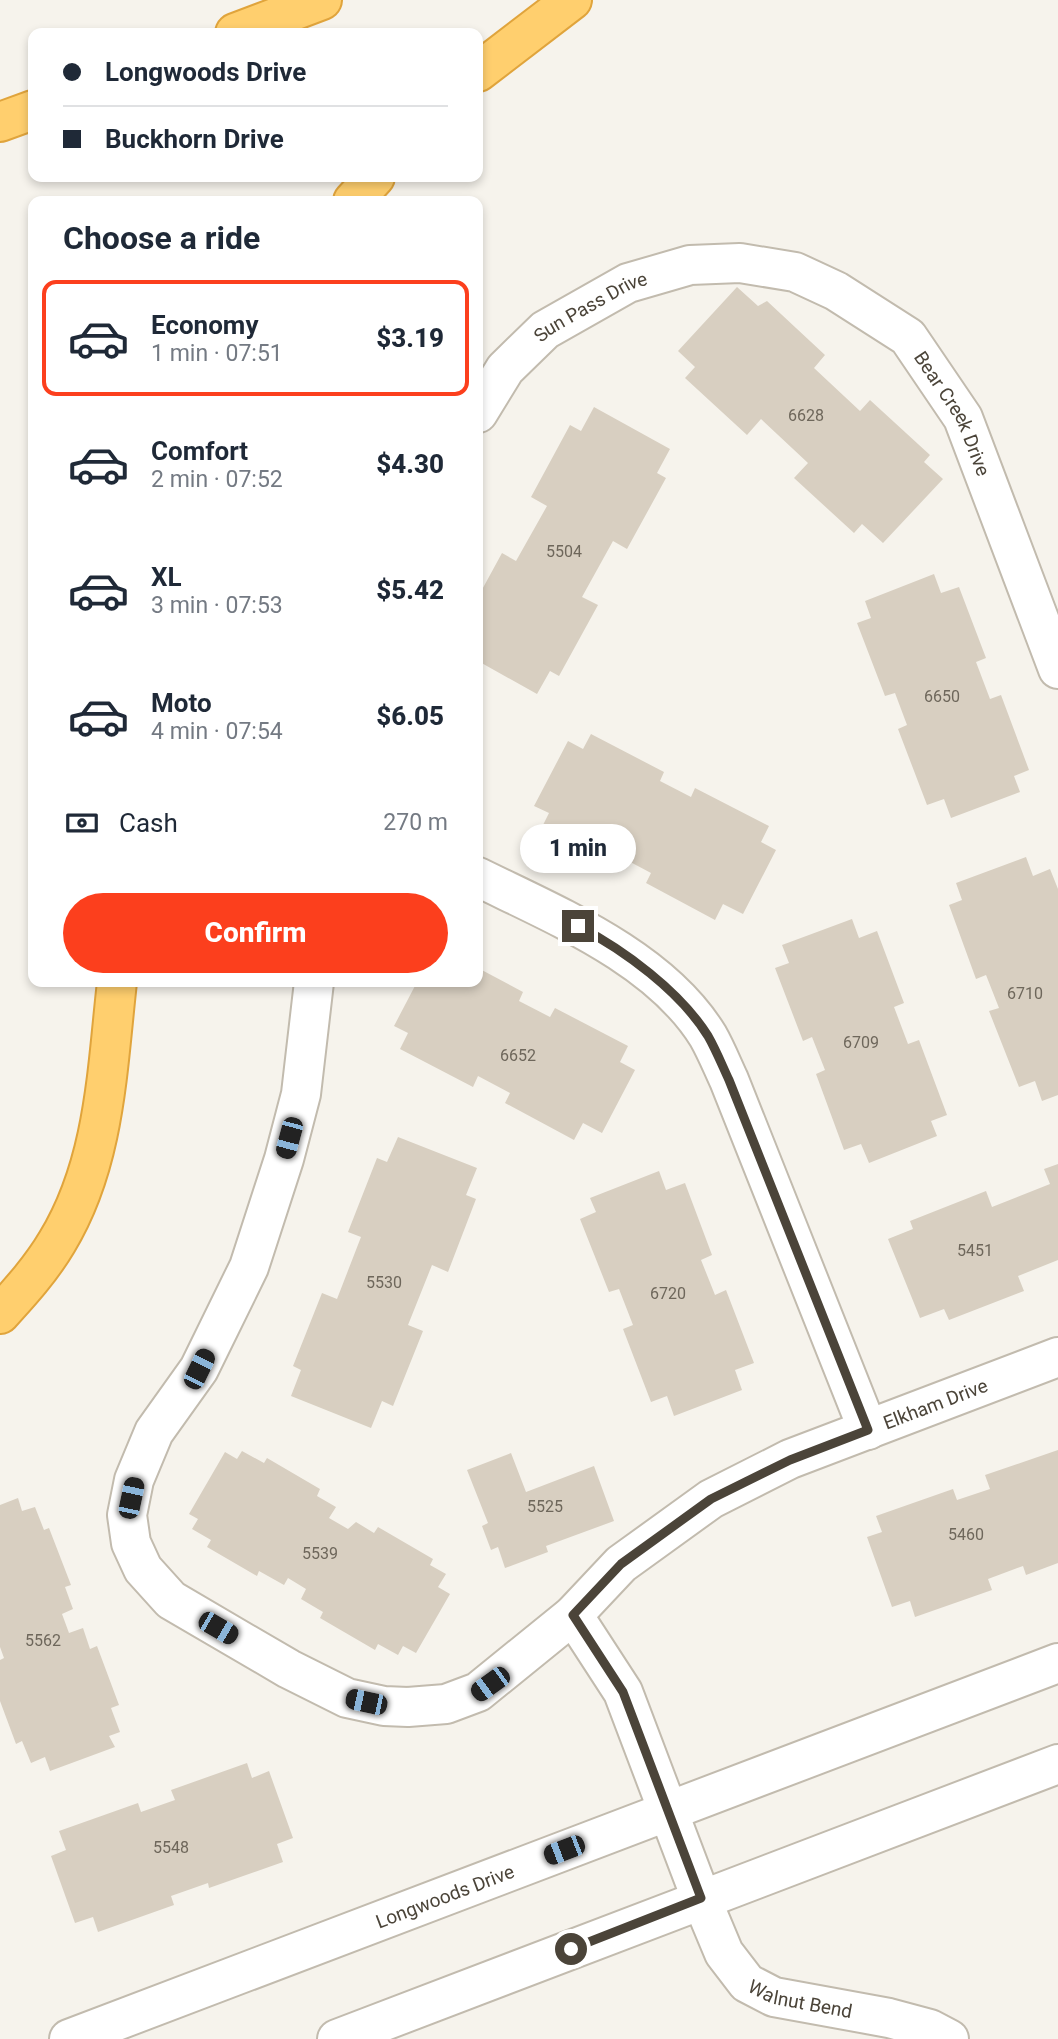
<!DOCTYPE html>
<html lang="en">
<head>
<meta charset="utf-8">
<style>
  :root { --surface:#fff; --page:#f6f6f7; --text:#1f2937; --muted:#747a83; --line:#e0e1e3; --accent:#fc3f1d }
  body { margin:0; font-family:Roboto,sans-serif; background:var(--page); color:var(--text); height:100vh; display:flex; flex-direction:column; font-size:26px; white-space:nowrap }
  * { box-sizing:border-box; margin:0 }
  p { font-size:23px; color:var(--muted) }
  .icon { flex:none; width:38px; height:38px; fill:none; stroke:currentColor; stroke-width:2; stroke-linecap:round; stroke-linejoin:round }
  .map { position:relative; flex:1; overflow:hidden }
  .drawer { position:absolute; left:28px; top:196px; width:455px; height:791px; display:flex; flex-direction:column; background:var(--surface); border-radius:14px; box-shadow:0 4px 10px #0003 }
  .drawer>* { flex:none }
  .guide { position:absolute; left:28px; top:28px; width:455px; height:154px; border-radius:14px; box-shadow:0 4px 10px #0003; display:grid; align-content:center; height:154px; padding:0 35px; background:var(--surface) }
  .end { position:absolute; width:32px; height:32px; margin:-16px; border:9px solid #4b4439; background:#fff; box-shadow:0 0 0 4px #fff }
  .from { border-radius:50% }
  .bubble { position:absolute; height:49px; border-radius:24px; background:var(--surface); box-shadow:0 4px 10px #0003; font-size:23px; font-weight:800; line-height:49px; text-align:center }
  .car { position:absolute; width:21px; height:42px; margin:-21px -10px; border-radius:9px; box-shadow:0 0 5px 2px #0007; background:linear-gradient(#222 24%,#8ab4d8 0 40%,#222 0 76%,#8ab4d8 0 86%,#222 0) }
  .guide b { display:flex; align-items:center; gap:24px; height:66px; font-size:26px }
  .guide b+b { border-top:2px solid var(--line) }
  .guide i { width:18px; height:18px; background:var(--text) }
  ul { padding:0; list-style:none }
  li { display:flex; align-items:center; gap:21px; height:116px; margin:0 14px 10px; padding:0 21px; border:4px solid transparent; border-radius:14px }
  li div { flex:1 }
  li b { display:block; font-size:26px }
  li em { font-style:normal; font-weight:800 }
  li.active { border-color:var(--accent) }
  li>.icon { width:63px; height:63px; stroke-width:1.5 }
  h2 { padding:0 35px; font-size:32px; line-height:84px }
  .pay { display:flex; align-items:center; gap:18px; height:77px; padding:0 35px; font-size:26px }
  .pay p { margin-inline-start:auto }
  .cta { display:flex; gap:14px; margin-top:auto; padding:14px 35px }
  .cta a { flex:1; height:80px; border-radius:42px; background:var(--accent); color:#fff; font-size:28px; font-weight:800; line-height:80px; text-align:center }
  .map>svg:first-child { display:block }
  .building { fill:#d8cfc1 }
  .lines { fill:none; stroke-linecap:round; stroke-linejoin:round }
  .street-casing { stroke:#c2bbae; stroke-width:42 }
  .highway-casing { stroke:#e0a43c; stroke-width:42 }
  .street { stroke:#fff; stroke-width:38 }
  .highway { stroke:#ffcf6e; stroke-width:38 }
  .route { stroke:#4b4439; stroke-width:9 }
  .labels { text-anchor:middle; stroke-width:5; stroke-linejoin:round; paint-order:stroke }
  .number-label { font-size:16px; fill:#6e675b }
  .street-label { font-size:19px; fill:#4b4439; stroke:#fff }
</style>
</head>
<body>
<div class="map">
<svg width="1058" height="2039" viewBox="0 0 1058 2039">
  <rect width="100%" height="100%" fill="#f6f3ec"/>
  <g class="building">
    <polygon points="737,287 758,306 767,301 825,355 814,368 860,411 870,400 930,455 924,462 943,479 883,543 862,524 854,533 794,478 808,463 761,419 747,435 685,378 695,367 678,351"/>
    <polygon points="594,407 670,449 657,473 666,478 627,549 613,541 582,597 598,605 559,676 550,671 537,694 478,661 478,597 502,553 516,561 547,506 531,497 570,425 581,431"/>
    <polygon points="934,574 941,593 959,587 986,658 976,662 990,699 1001,695 1029,770 1014,776 1020,792 951,818 944,799 927,805 898,729 907,725 895,693 885,696 857,623 871,618 865,601"/>
    <polygon points="591,734 664,772 660,781 691,797 695,788 769,826 761,842 776,850 743,914 723,904 715,920 646,883 651,873 619,856 613,867 541,829 549,813 534,806 568,741 583,749"/>
    <polygon points="1026,857 1033,876 1050,869 1058,889 1058,1095 1042,1101 1035,1081 1019,1087 989,1011 999,1008 986,975 976,979 949,905 962,900 956,883"/>
    <polygon points="852,919 859,938 877,931 904,1003 894,1007 908,1044 919,1040 947,1115 931,1121 937,1136 869,1163 861,1144 844,1150 816,1074 825,1070 812,1037 803,1041 775,968 789,963 782,945"/>
    <polygon points="478,968 523,992 519,1001 550,1017 555,1008 628,1046 620,1062 635,1070 602,1133 583,1123 574,1140 505,1103 510,1093 478,1076 473,1087 400,1049 408,1033 394,1026 417,982 478,982"/>
    <polygon points="398,1137 477,1168 466,1195 476,1199 448,1272 432,1265 408,1325 423,1331 393,1406 382,1401 371,1428 291,1396 301,1370 293,1366 322,1293 337,1299 361,1237 348,1232 377,1158 387,1162"/>
    <polygon points="1058,1164 1058,1260 1018,1276 1024,1291 949,1320 944,1309 920,1318 888,1239 913,1229 910,1221 986,1191 992,1207 1050,1184 1044,1169"/>
    <polygon points="659,1171 666,1190 685,1183 712,1255 701,1260 715,1295 726,1290 754,1363 735,1370 742,1390 674,1416 667,1396 651,1402 623,1329 633,1325 619,1289 609,1292 580,1219 596,1212 590,1198"/>
    <polygon points="1058,1450 1058,1563 1026,1575 1023,1566 988,1579 992,1590 915,1617 910,1601 892,1607 867,1537 882,1532 876,1516 953,1489 957,1500 990,1489 985,1475"/>
    <polygon points="242,1451 264,1463 267,1458 320,1489 317,1496 336,1507 329,1518 348,1529 356,1522 374,1533 378,1527 433,1559 430,1565 446,1574 438,1587 450,1594 416,1653 403,1646 398,1655 378,1644 375,1650 320,1618 323,1612 301,1599 306,1589 288,1578 284,1585 259,1571 257,1576 207,1547 211,1540 192,1529 198,1519 189,1514 225,1452 237,1459"/>
    <polygon points="511,1453 526,1492 594,1466 614,1521 546,1546 548,1552 505,1568 498,1547 491,1550 482,1526 488,1523 467,1470"/>
    <polygon points="18,1498 22,1511 35,1507 44,1530 49,1528 71,1585 65,1587 73,1609 62,1614 69,1633 83,1628 90,1649 97,1646 119,1705 111,1708 120,1732 109,1736 115,1747 50,1771 45,1757 31,1763 22,1741 16,1744 0,1701 0,1660 4,1658 0,1647 0,1505"/>
    <polygon points="247,1763 252,1778 269,1771 293,1838 277,1844 283,1862 209,1888 208,1883 171,1896 174,1905 98,1932 93,1917 75,1923 51,1856 66,1850 59,1831 138,1803 141,1812 175,1800 171,1790"/>
  </g>
  <g class="lines">
    <defs>
      <g id="street">
        <path id="s1" d="M 478,413 L 505,369 L 545,330 L 628,283 L 690,265 L 740,263 L 795,272 L 836,291 L 908,337 L 963,418 L 1058,669"/>
        <path d="M 478,877 C 557,916 660,958 708,1036 C 716,1050 722,1065 729,1080 L 868,1430"/>
        <path id="s2" d="M 314,982 L 301,1094 L 284,1159 L 249,1267 L 199,1369 L 154,1432 L 134,1480 L 127,1515 L 131,1543 L 143,1569 L 171,1600 L 289,1669 L 347,1698 L 384,1706 L 408,1707 L 446,1704 L 478,1692 L 573,1615 L 621,1564 L 711,1499 L 790,1459 L 1058,1357"/>
        <path id="s3" d="M 573,1615 L 623,1692 L 701,1898 L 724,1953 L 747,1983 L 774,1997 L 889,2018 L 930,2029 L 949,2039"/>
        <path id="s4" d="M 69,2039 L 1058,1663"/>
        <polyline points="337,2039 1058,1764"/>
      </g>
      <g id="highway">
        <polyline points="235,33 322,0"/>
        <polyline points="478,72 572,0"/>
        <polyline points="0,122 33,110"/>
        <polyline points="353,201 375,177"/>
        <path d="M 0,1314 C 21,1291 41,1269 57,1242 C 105,1163 107,1071 117,982"/>
      </g>
    </defs>
    <use href="#street" class="street-casing"/>
    <use href="#highway" class="highway-casing"/>
    <use href="#street" class="street"/>
    <use href="#highway" class="highway"/>
  </g>
  <g class="lines">
    <path class="route" d="M 571,1949 L 701,1898 L 623,1692 L 573,1615 L 621,1564 L 711,1499 L 790,1460 L 868,1430 L 729,1080 C 722,1065 716,1050 708,1036 C 680,991 624,950 578,926"/>
  </g>
  <g class="labels">
    <g class="number-label">
      <text x="806" y="421">6628</text>
      <text x="564" y="557">5504</text>
      <text x="942" y="702">6650</text>
      <text x="1025" y="999">6710</text>
      <text x="861" y="1048">6709</text>
      <text x="518" y="1061">6652</text>
      <text x="975" y="1256">5451</text>
      <text x="384" y="1288">5530</text>
      <text x="668" y="1299">6720</text>
      <text x="545" y="1512">5525</text>
      <text x="966" y="1540">5460</text>
      <text x="320" y="1559">5539</text>
      <text x="43" y="1646">5562</text>
      <text x="171" y="1853">5548</text>
    </g>
    <g class="street-label">
      <text dy="7" stroke="none"><textPath href="#s1" startOffset="159">Sun Pass Drive</textPath></text>
      <text dy="7" stroke="none"><textPath href="#s1" startOffset="593">Bear Creek Drive</textPath></text>
      <text dy="7" stroke="none"><textPath href="#s2" startOffset="1554">Elkham Drive</textPath></text>
      <text dy="7" stroke="none"><textPath href="#s4" startOffset="402">Longwoods Drive</textPath></text>
      <text dy="7" stroke="none"><textPath href="#s3" startOffset="466">Walnut Bend</textPath></text>
    </g>
  </g>
</svg>
<i class="end from" style="left:571px;top:1949px"></i>
<i class="end" style="left:578px;top:926px"></i>
<div class="bubble" style="left:520px;top:824px;width:116px">1 min</div>
<i class="car" style="left:289px;top:1138px;rotate:195deg"></i>
<i class="car" style="left:199px;top:1369px;rotate:26deg"></i>
<i class="car" style="left:131px;top:1498px;rotate:12deg"></i>
<i class="car" style="left:218px;top:1628px;rotate:120deg"></i>
<i class="car" style="left:490px;top:1684px;rotate:234deg"></i>
<i class="car" style="left:366px;top:1702px;rotate:282deg"></i>
<i class="car" style="left:564px;top:1850px;rotate:249deg"></i>
<div class="guide">
<b><i class="from"></i>Longwoods Drive</b>
<b><i></i>Buckhorn Drive</b>
</div>
<section class="drawer">
<h2>Choose a ride</h2>
<ul>
<li class="active"><svg class="icon" aria-label="car" viewBox="0 0 24 24"><path d="M5 17H2v-5l4-1 3-4h7l3 4 3 1v5h-3M9 17h6M6 11h13"/><circle cx="7" cy="17" r="2"/><circle cx="17" cy="17" r="2"/></svg><div><b>Economy</b><p>1 min · 07:51</p></div><em>$3.19</em></li>
<li><svg class="icon" aria-label="car" viewBox="0 0 24 24"><path d="M5 17H2v-5l4-1 3-4h7l3 4 3 1v5h-3M9 17h6M6 11h13"/><circle cx="7" cy="17" r="2"/><circle cx="17" cy="17" r="2"/></svg><div><b>Comfort</b><p>2 min · 07:52</p></div><em>$4.30</em></li>
<li><svg class="icon" aria-label="car" viewBox="0 0 24 24"><path d="M5 17H2v-5l4-1 3-4h7l3 4 3 1v5h-3M9 17h6M6 11h13"/><circle cx="7" cy="17" r="2"/><circle cx="17" cy="17" r="2"/></svg><div><b>XL</b><p>3 min · 07:53</p></div><em>$5.42</em></li>
<li><svg class="icon" aria-label="car" viewBox="0 0 24 24"><path d="M5 17H2v-5l4-1 3-4h7l3 4 3 1v5h-3M9 17h6M6 11h13"/><circle cx="7" cy="17" r="2"/><circle cx="17" cy="17" r="2"/></svg><div><b>Moto</b><p>4 min · 07:54</p></div><em>$6.05</em></li>
</ul>
<div class="pay"><svg class="icon" aria-label="cash" viewBox="0 0 24 24"><path d="M3 7h18v10H3z"/><circle cx="12" cy="12" r="2"/></svg>Cash<p>270 m</p></div>
<div class="cta"><a>Confirm</a></div>
</section>
</div>
</body>
</html>
